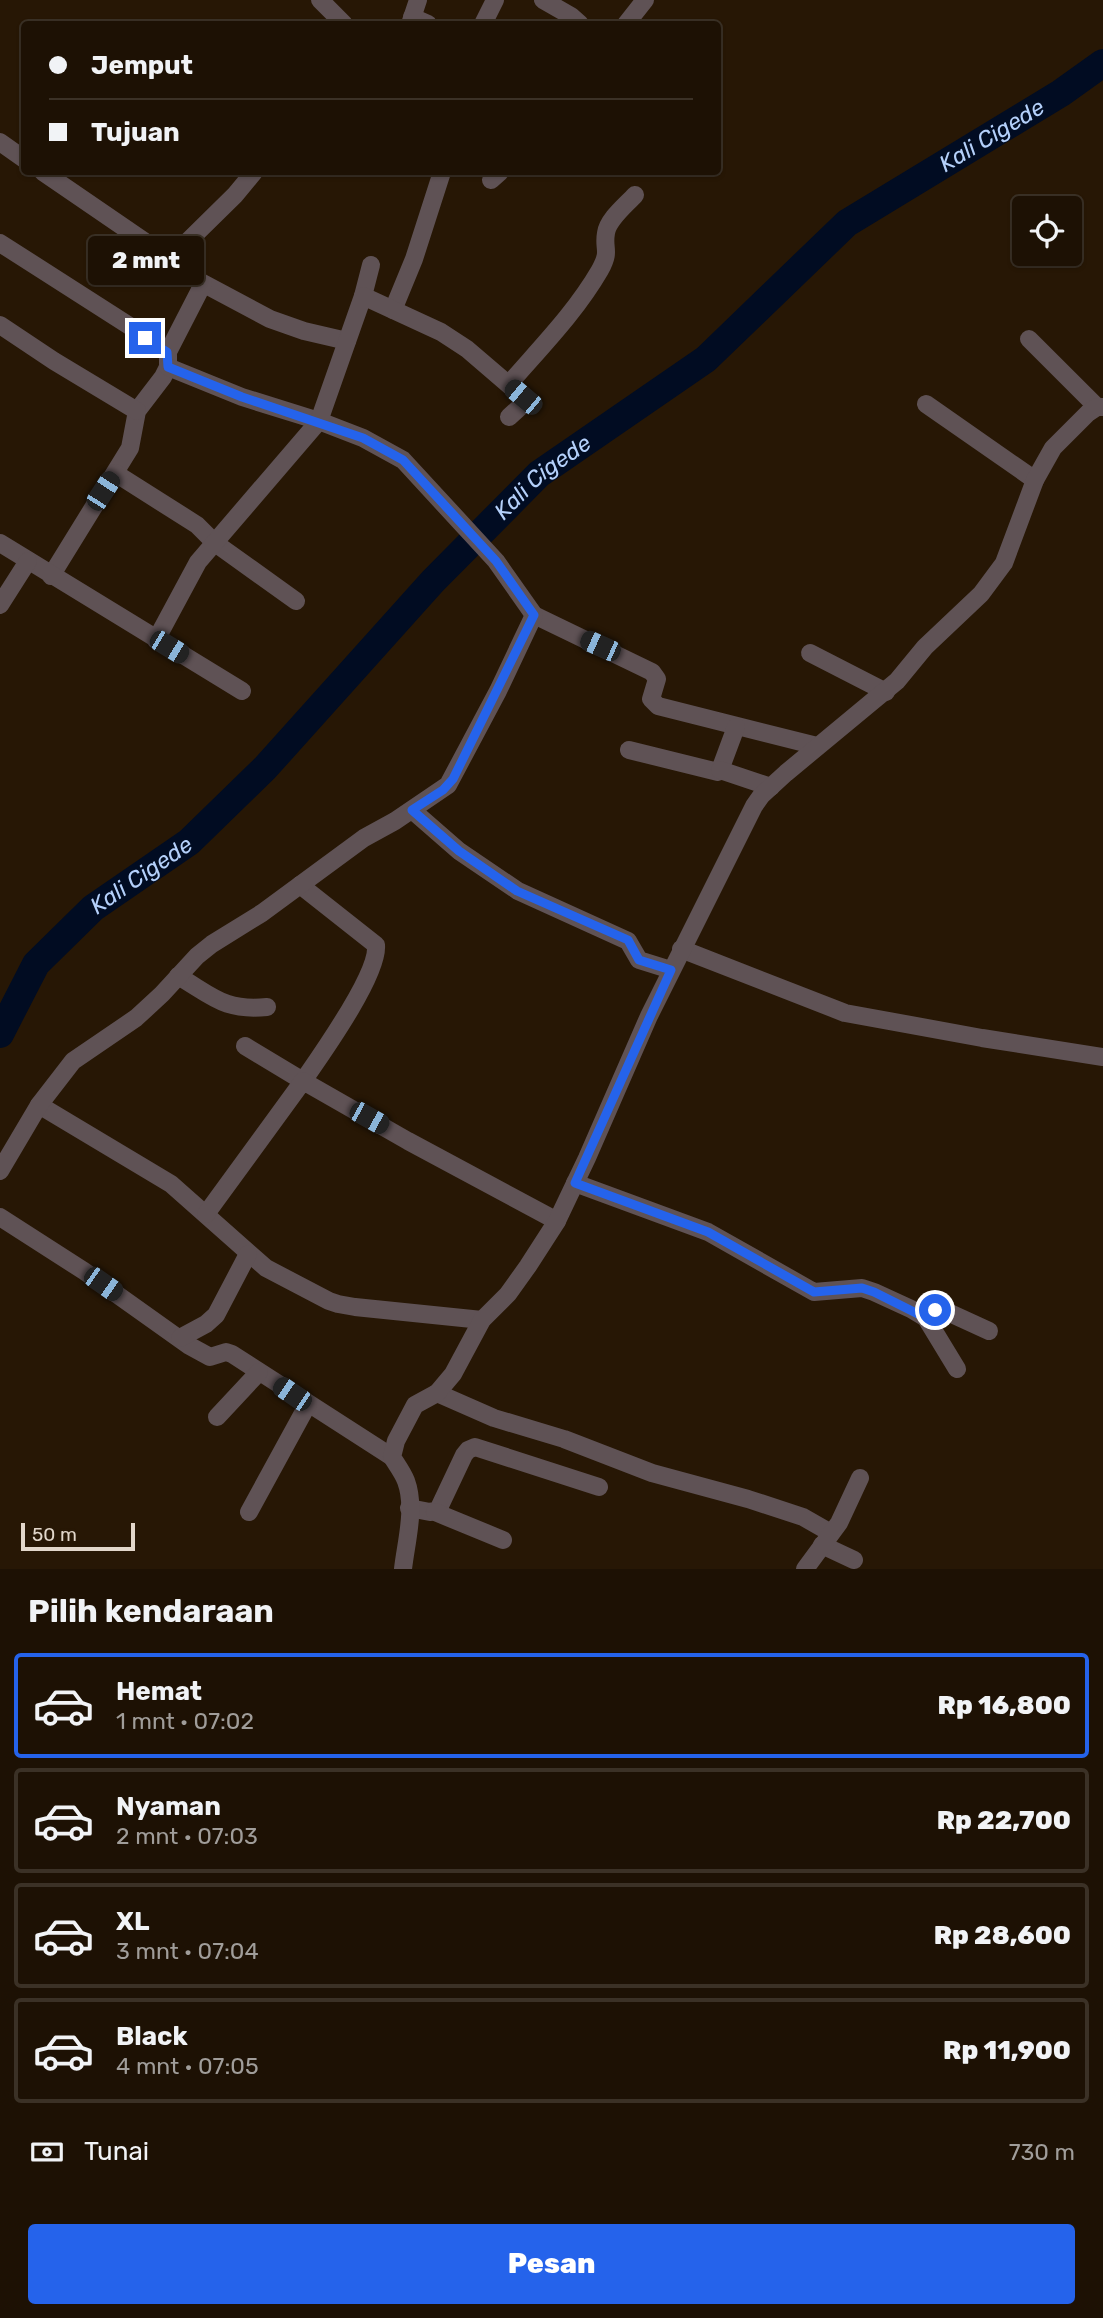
<!DOCTYPE html>
<html lang="id">
<head>
<meta charset="utf-8">
<style>
  :root { --surface:#1d1104; --page:#2a1f13; --text:#f1f3f6; --muted:#a09d9a; --line:#3b3126; --accent:#2563eb }
  body { margin:0; font-family:Rubik,sans-serif; background:var(--page); color:var(--text); height:100vh; display:flex; flex-direction:column; font-size:26px; white-space:nowrap }
  * { box-sizing:border-box; margin:0 }
  p { font-size:23px; color:var(--muted) }
  .icon { flex:none; width:38px; height:38px; fill:none; stroke:currentColor; stroke-width:2; stroke-linecap:round; stroke-linejoin:round }
  .map { position:relative; height:1569px; overflow:hidden }
  .drawer { display:flex; flex-direction:column; background:var(--surface); flex:1 }
  .drawer>* { flex:none }
  .top-card { position:absolute; left:21px; top:21px; width:700px; height:154px; border-radius:7px; box-shadow:0 2px 5px #0004,0 0 0 2px var(--line); display:grid; align-content:center; height:154px; padding:0 28px; background:var(--surface) }
  .tools { position:absolute; left:1012px; top:196px; display:grid; gap:14px }
  .tools a { display:grid; place-items:center; width:70px; height:70px; border-radius:7px; background:var(--surface); box-shadow:0 2px 5px #0004,0 0 0 2px var(--line); font-size:35px }
  .scale { position:absolute; left:21px; bottom:18px; width:114px; box-sizing:border-box; padding-left:7px; border:4px solid #e2d7cb; border-top:0; font-size:19px; line-height:24px; white-space:nowrap; color:#e2d7cb; -webkit-text-stroke:5px #271705; paint-order:stroke }
  .end { position:absolute; width:32px; height:32px; margin:-16px; border:9px solid #2563eb; background:#fff; box-shadow:0 0 0 4px #fff }
  .from { border-radius:50% }
  .bubble { position:absolute; height:49px; border-radius:7px; background:var(--surface); box-shadow:0 2px 5px #0004,0 0 0 2px var(--line); font-size:23px; font-weight:800; line-height:49px; text-align:center }
  .car { position:absolute; width:21px; height:42px; margin:-21px -10px; border-radius:9px; box-shadow:0 0 5px 2px #0007; background:linear-gradient(#222 24%,#8ab4d8 0 40%,#222 0 76%,#8ab4d8 0 86%,#222 0) }
  .top-card b { display:flex; align-items:center; gap:24px; height:66px; font-size:26px }
  .top-card b+b { border-top:2px solid var(--line) }
  .top-card i { width:18px; height:18px; background:var(--text) }
  ul { padding:0; list-style:none }
  li { display:flex; align-items:center; gap:21px; height:105px; margin:0 14px 10px; padding:0 14px; border:4px solid var(--line); border-radius:7px }
  li div { flex:1 }
  li b { display:block; font-size:26px }
  li em { font-style:normal; font-weight:800 }
  li.active { border-color:var(--accent) }
  li>.icon { width:63px; height:63px; stroke-width:1.5 }
  h2 { padding:0 28px; font-size:32px; line-height:84px }
  .pay { display:flex; align-items:center; gap:18px; height:77px; padding:0 28px; font-size:26px }
  .pay p { margin-inline-start:auto }
  .action { display:flex; gap:14px; margin-top:auto; padding:14px 28px }
  .action a { flex:1; height:80px; border-radius:7px; background:var(--accent); color:#fff; font-size:28px; font-weight:800; line-height:80px; text-align:center }
  .map>svg:first-child { display:block }
  .lines { fill:none; stroke-linecap:round; stroke-linejoin:round }
  .river { stroke:#010c22; stroke-width:28 }
  .minor { stroke:#5f5255; stroke-width:18 }
  .route { stroke:#2563eb; stroke-width:9 }
  .labels { text-anchor:middle; stroke-width:5; stroke-linejoin:round; paint-order:stroke }
  .water-label { font-size:23px; font-style:italic; fill:#b4d0fa; stroke:#271705 }
</style>
</head>
<body>
<div class="map">
<svg width="1103" height="1569" viewBox="0 0 1103 1569">
  <rect width="100%" height="100%" fill="#271705"/>
  <g class="lines">
    <path class="river" id="s1" d="M 0,1034 L 36,964 L 93,908 L 189,842 L 265,768 L 433,581 L 539,474 L 706,359 L 847,223 L 1061,93 L 1103,63"/>
    <g class="minor">
      <polyline points="320,0 344,24"/>
      <polyline points="543,0 571,16 580,24"/>
      <polyline points="412,17 428,24"/>
      <polyline points="410,24 418,0"/>
      <polyline points="483,24 495,0"/>
      <polyline points="626,24 645,0"/>
      <polyline points="0,142 24,159"/>
      <polyline points="43,172 170,259 195,279 270,319 304,331 347,341"/>
      <polyline points="491,180 500,172"/>
      <polyline points="0,243 164,348 168,352 168,367 163,377 137,411 130,448 51,576"/>
      <polyline points="170,259 235,195 254,172"/>
      <polyline points="363,296 371,265"/>
      <polyline points="393,310 414,259 442,172"/>
      <polyline points="0,325 54,361 137,411"/>
      <polyline points="1029,339 1097,407"/>
      <polyline points="168,352 203,284"/>
      <polyline points="168,367 242,397 319,421 363,438 403,460 496,561 534,615 652,672 657,679 651,699 658,706 817,746"/>
      <path d="M 509,384 C 541,347 575,313 600,270 C 611,250 603,250 606,233 C 608,219 626,205 635,195"/>
      <polyline points="926,404 1035,480"/>
      <polyline points="115,473 197,525 215,543 296,601"/>
      <polyline points="0,543 242,691"/>
      <polyline points="0,605 28,561"/>
      <polyline points="156,640 198,562 319,421 363,296 441,332 467,349 523,397 521,406 509,417"/>
      <polyline points="810,653 886,692"/>
      <polyline points="629,750 718,772 720,770 736,727"/>
      <polyline points="720,770 771,787"/>
      <polyline points="412,810 459,851 518,891 628,941 639,960 671,970"/>
      <polyline points="681,949 845,1013 982,1038 1103,1057"/>
      <path d="M 178,976 C 214,997 224,1011 267,1007"/>
      <path d="M 245,1046 L 303,1081 C 321,1055 379,974 376,945 L 300,885"/>
      <polyline points="39,1105 171,1184 266,1268 329,1301 338,1304 355,1307 482,1320"/>
      <polyline points="0,1171 39,1105 73,1061 136,1018 162,994 197,956 212,944 262,913 364,838 395,821 448,785 498,691 534,615"/>
      <polyline points="575,1183 708,1232 814,1292 862,1288 874,1292 911,1309 926,1318 957,1369"/>
      <polyline points="206,1214 303,1081 408,1141 557,1221"/>
      <polyline points="0,1217 84,1271 188,1345 210,1357 226,1352 232,1354 392,1457"/>
      <polyline points="926,1318 941,1309 989,1331"/>
      <polyline points="180,1338 206,1324 216,1315 248,1254"/>
      <polyline points="437,1393 494,1418 564,1439 652,1473 748,1499 803,1517 831,1533"/>
      <polyline points="217,1417 259,1372"/>
      <polyline points="409,1508 430,1512 438,1510 464,1455 468,1450 475,1447 599,1487"/>
      <polyline points="249,1512 308,1404"/>
      <polyline points="435,1512 503,1540"/>
      <polyline points="822,1545 854,1560"/>
      <path d="M 403,1569 C 406,1542 416,1508 406,1481 C 403,1473 397,1465 392,1457 L 396,1441 L 415,1405 L 437,1393 L 453,1374 L 482,1320 L 508,1294 L 528,1266 L 557,1221 L 587,1158 L 649,1016 L 754,806 L 761,796 L 786,773 L 897,681 L 925,647 L 981,594 L 1004,563 L 1035,480 L 1053,448 L 1088,413 L 1097,407 L 1103,407"/>
      <polyline points="805,1569 839,1523 860,1478"/>
    </g>
  </g>
  <g class="lines">
    <polyline class="route" points="145,338 167,352 168,367 242,397 363,438 403,460 496,561 534,615 453,779 443,790 412,810 459,851 517,891 628,940 639,960 671,970 575,1183 708,1232 814,1292 862,1288 874,1292 926,1318 935,1310"/>
  </g>
  <g class="labels">
    <g class="water-label">
      <text dy="8" stroke="none"><textPath href="#s1" startOffset="1351">Kali Cigede</textPath></text>
      <text dy="8" stroke="none"><textPath href="#s1" startOffset="784">Kali Cigede</textPath></text>
      <text dy="8" stroke="none"><textPath href="#s1" startOffset="217">Kali Cigede</textPath></text>
    </g>
  </g>
</svg>
<div class="tools">
<a><svg class="icon" aria-label="locate" viewBox="0 0 24 24"><circle cx="12" cy="12" r="6"/><path d="M12 2v4M12 18v4M2 12h4M18 12h4"/></svg></a>
</div>
<div class="scale">50 m</div>
<i class="end from" style="left:935px;top:1310px"></i>
<i class="end" style="left:145px;top:338px"></i>
<div class="bubble" style="left:88px;top:236px;width:116px">2 mnt</div>
<i class="car" style="left:523px;top:397px;rotate:310deg"></i>
<i class="car" style="left:103px;top:491px;rotate:33deg"></i>
<i class="car" style="left:600px;top:646px;rotate:294deg"></i>
<i class="car" style="left:169px;top:647px;rotate:121deg"></i>
<i class="car" style="left:369px;top:1118px;rotate:119deg"></i>
<i class="car" style="left:103px;top:1284px;rotate:125deg"></i>
<i class="car" style="left:292px;top:1394px;rotate:304deg"></i>
<div class="top-card">
<b><i class="from"></i>Jemput</b>
<b><i></i>Tujuan</b>
</div>
</div>
<section class="drawer">
<h2>Pilih kendaraan</h2>
<ul>
<li class="active"><svg class="icon" aria-label="car" viewBox="0 0 24 24"><path d="M5 17H2v-5l4-1 3-4h7l3 4 3 1v5h-3M9 17h6M6 11h13"/><circle cx="7" cy="17" r="2"/><circle cx="17" cy="17" r="2"/></svg><div><b>Hemat</b><p>1 mnt · 07:02</p></div><em>Rp 16,800</em></li>
<li><svg class="icon" aria-label="car" viewBox="0 0 24 24"><path d="M5 17H2v-5l4-1 3-4h7l3 4 3 1v5h-3M9 17h6M6 11h13"/><circle cx="7" cy="17" r="2"/><circle cx="17" cy="17" r="2"/></svg><div><b>Nyaman</b><p>2 mnt · 07:03</p></div><em>Rp 22,700</em></li>
<li><svg class="icon" aria-label="car" viewBox="0 0 24 24"><path d="M5 17H2v-5l4-1 3-4h7l3 4 3 1v5h-3M9 17h6M6 11h13"/><circle cx="7" cy="17" r="2"/><circle cx="17" cy="17" r="2"/></svg><div><b>XL</b><p>3 mnt · 07:04</p></div><em>Rp 28,600</em></li>
<li><svg class="icon" aria-label="car" viewBox="0 0 24 24"><path d="M5 17H2v-5l4-1 3-4h7l3 4 3 1v5h-3M9 17h6M6 11h13"/><circle cx="7" cy="17" r="2"/><circle cx="17" cy="17" r="2"/></svg><div><b>Black</b><p>4 mnt · 07:05</p></div><em>Rp 11,900</em></li>
</ul>
<div class="pay"><svg class="icon" aria-label="cash" viewBox="0 0 24 24"><path d="M3 7h18v10H3z"/><circle cx="12" cy="12" r="2"/></svg>Tunai<p>730 m</p></div>
<div class="action"><a>Pesan</a></div>
</section>
</body>
</html>
